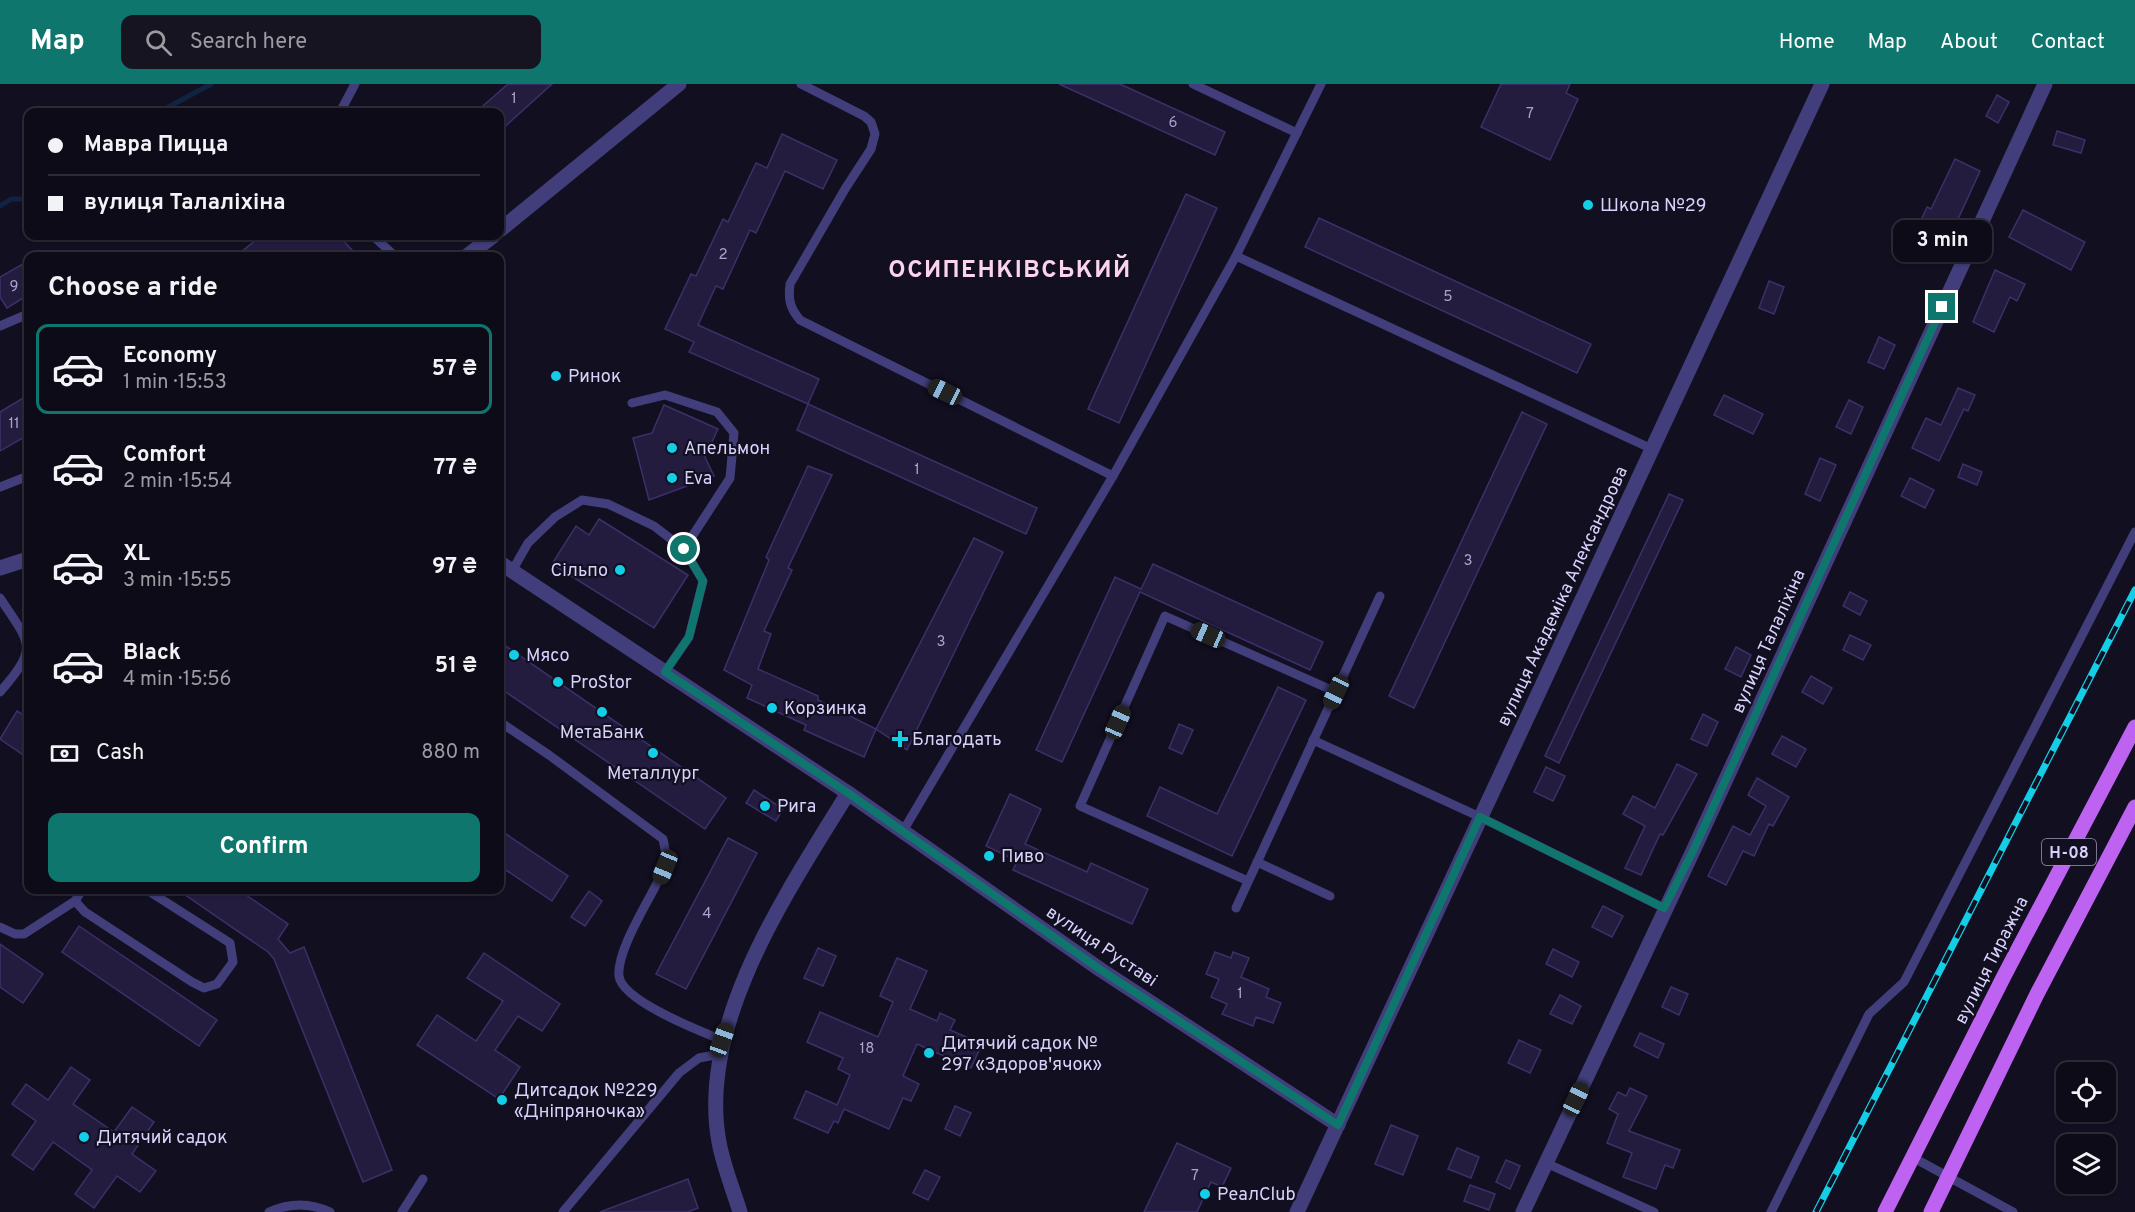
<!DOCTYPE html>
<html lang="en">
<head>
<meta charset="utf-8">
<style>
  :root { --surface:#0e0b18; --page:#171421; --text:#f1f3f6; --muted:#9b9ba2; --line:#2e2b37; --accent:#0f766e }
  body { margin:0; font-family:Overpass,sans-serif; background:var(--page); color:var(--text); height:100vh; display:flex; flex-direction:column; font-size:22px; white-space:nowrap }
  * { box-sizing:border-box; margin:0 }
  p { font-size:20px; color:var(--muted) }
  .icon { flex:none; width:33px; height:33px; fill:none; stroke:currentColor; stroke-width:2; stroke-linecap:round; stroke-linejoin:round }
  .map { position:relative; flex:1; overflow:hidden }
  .side { position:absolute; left:24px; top:168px; width:480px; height:642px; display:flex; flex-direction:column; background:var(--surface); border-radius:12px; box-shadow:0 2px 4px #0004,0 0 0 2px var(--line) }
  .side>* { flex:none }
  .banner { position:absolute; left:24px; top:24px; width:480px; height:132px; border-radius:12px; box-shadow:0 2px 4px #0004,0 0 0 2px var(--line); display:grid; align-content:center; height:132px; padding:0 24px; background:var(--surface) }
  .tools { position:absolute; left:2056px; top:978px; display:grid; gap:12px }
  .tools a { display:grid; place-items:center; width:60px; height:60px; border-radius:12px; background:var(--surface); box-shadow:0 2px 4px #0004,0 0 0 2px var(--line); font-size:30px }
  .end { position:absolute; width:27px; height:27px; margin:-14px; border:8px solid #0f766e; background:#fff; box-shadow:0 0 0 3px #fff }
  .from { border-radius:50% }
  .bubble { position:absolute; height:42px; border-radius:12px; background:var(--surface); box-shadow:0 2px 4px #0004,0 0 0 2px var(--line); font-size:20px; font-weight:700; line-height:42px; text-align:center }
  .car { position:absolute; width:18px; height:36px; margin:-18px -9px; border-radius:8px; box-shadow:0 0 4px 2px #0007; background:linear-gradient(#222 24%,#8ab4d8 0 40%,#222 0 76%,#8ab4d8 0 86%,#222 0) }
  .banner b { display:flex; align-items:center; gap:21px; height:57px; font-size:22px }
  .banner b+b { border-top:2px solid var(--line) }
  .banner i { width:15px; height:15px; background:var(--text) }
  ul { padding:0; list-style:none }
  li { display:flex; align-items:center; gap:18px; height:90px; margin:0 12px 9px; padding:0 12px; border:3px solid transparent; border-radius:12px }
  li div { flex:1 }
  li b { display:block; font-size:22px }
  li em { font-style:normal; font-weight:700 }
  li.selected { border-color:var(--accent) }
  li>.icon { width:54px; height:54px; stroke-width:1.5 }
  h2 { padding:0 24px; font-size:27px; line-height:72px }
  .pay { display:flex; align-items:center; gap:15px; height:66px; padding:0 24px; font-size:22px }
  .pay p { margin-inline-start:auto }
  .cta { display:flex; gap:12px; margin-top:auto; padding:12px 24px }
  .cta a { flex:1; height:69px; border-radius:12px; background:var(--accent); color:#fff; font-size:24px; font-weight:700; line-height:69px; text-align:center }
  header { display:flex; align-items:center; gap:36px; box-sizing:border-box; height:84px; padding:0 30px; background:var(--accent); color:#fff }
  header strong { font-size:28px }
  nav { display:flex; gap:33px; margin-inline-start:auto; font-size:21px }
  .search { width:420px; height:54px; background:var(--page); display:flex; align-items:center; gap:15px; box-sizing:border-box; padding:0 21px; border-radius:12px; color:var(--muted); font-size:22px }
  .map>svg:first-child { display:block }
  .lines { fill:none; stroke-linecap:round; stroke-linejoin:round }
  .stream { stroke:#112342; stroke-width:5 }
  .building { fill:#241c3f; stroke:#3c3069; stroke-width:1.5 }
  .service { stroke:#413e7b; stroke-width:9 }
  .minor { stroke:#413e7b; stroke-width:15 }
  .tertiary { stroke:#413e7b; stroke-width:15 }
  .primary { stroke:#be62f2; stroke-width:15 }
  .rail-casing { stroke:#13cee6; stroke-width:7 }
  .rail { stroke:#120f20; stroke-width:4.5; stroke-dasharray:14; stroke-linecap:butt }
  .route { stroke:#0f766e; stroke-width:8 }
  .poi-dot { fill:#13cee6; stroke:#120f20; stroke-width:2 }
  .labels { text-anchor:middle; stroke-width:4.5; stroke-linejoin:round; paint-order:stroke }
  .number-label { font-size:15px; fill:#aaa4cc }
  .shield { fill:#120f20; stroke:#9c98b9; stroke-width:1.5 }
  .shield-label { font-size:16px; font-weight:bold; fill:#d7d2fb }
  .poi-label { font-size:18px; fill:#d7d2fb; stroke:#120f20; text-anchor:start }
  .street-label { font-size:18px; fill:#d7d2fb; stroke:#120f20 }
  .district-label { font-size:24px; font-weight:bold; letter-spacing:1.5px; fill:#fbd3ec; stroke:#120f20 }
</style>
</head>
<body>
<header>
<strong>Map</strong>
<div class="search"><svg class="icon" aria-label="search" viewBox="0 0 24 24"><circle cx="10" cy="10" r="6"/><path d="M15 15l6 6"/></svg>Search here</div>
<nav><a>Home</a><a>Map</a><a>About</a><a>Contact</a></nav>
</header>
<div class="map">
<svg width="2135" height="1128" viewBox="0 0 2135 1128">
  <rect width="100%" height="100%" fill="#120f20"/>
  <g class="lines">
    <g class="stream">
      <polyline points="159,28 211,0"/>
      <polyline points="0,122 11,115 28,115"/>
    </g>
  </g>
  <g class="building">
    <polygon points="508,0 552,0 500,47 500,28 476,28"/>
    <polygon points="1059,0 1120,0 1225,48 1215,71"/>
    <polygon points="1501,0 1570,0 1566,9 1578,15 1550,76 1481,43"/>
    <polygon points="1997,11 2009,18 1998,39 1986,32"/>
    <polygon points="2057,47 2085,56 2081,69 2053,61"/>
    <polygon points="782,50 837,76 823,105 785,87 756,149 750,146 723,205 716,202 698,241 819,295 808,320 689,268 694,258 665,245 691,190 696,192 723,135 728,138 756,79 767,84"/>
    <polygon points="1955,75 1980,87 1943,168 1913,154 1927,123 1931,125"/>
    <polygon points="1186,110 1217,124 1119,339 1088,325"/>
    <polygon points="2023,126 2085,158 2071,186 2009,153"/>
    <polygon points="1319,134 1591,260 1577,289 1305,163"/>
    <polygon points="261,152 339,152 352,166 344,172 236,172"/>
    <polygon points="28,177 28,211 7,224 0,213 0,193"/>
    <polygon points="1995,186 2025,200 2017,217 2010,213 1994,248 1973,238"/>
    <polygon points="1769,197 1784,203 1774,230 1759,224"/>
    <polygon points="1879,253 1895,261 1884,285 1868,278"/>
    <polygon points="1958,304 1975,311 1968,327 1964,325 1939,377 1912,364 1926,334 1941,341"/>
    <polygon points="28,311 28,351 0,367 0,328"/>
    <polygon points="1724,311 1763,330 1753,350 1714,331"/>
    <polygon points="1849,316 1863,323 1851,350 1836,343"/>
    <polygon points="808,320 1037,424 1026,450 797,346"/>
    <polygon points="664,321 718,345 705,373 714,392 649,416 633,354 652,349"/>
    <polygon points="1522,328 1547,340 1414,624 1389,612"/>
    <polygon points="1820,374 1836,381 1820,417 1805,410"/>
    <polygon points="1963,380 1982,388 1977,401 1958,393"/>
    <polygon points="808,382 832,391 788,484 792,486 764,547 771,550 758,585 818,612 818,616 876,645 864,673 804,646 806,641 747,614 752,601 724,586 769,476 766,473"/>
    <polygon points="1910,394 1934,406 1925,424 1901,412"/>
    <polygon points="1669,410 1683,416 1559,679 1545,672"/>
    <polygon points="599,435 688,491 654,544 552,480 576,442 589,451"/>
    <polygon points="974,454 1003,468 907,666 876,645"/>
    <polygon points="1153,480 1323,558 1310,586 1140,508 1062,678 1036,666 1115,493 1141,505"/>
    <polygon points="1850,508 1867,517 1860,531 1843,522"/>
    <polygon points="1850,551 1871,561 1863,576 1843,566"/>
    <polygon points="500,558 726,714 705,745 500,604"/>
    <polygon points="1736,563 1751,571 1741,593 1725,585"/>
    <polygon points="1811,592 1832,604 1823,620 1802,608"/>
    <polygon points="1278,603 1306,616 1232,772 1147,732 1160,703 1217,730"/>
    <polygon points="17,627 28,634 28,674 0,655"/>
    <polygon points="1703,630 1718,638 1707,662 1691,655"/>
    <polygon points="1179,640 1193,646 1182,670 1169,664"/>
    <polygon points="1782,652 1806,665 1796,683 1772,670"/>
    <polygon points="1677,680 1697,690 1663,751 1660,750 1641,791 1625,784 1645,742 1623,730 1633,712 1655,724"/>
    <polygon points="1546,683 1565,692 1553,717 1534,708"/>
    <polygon points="1757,694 1789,713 1773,742 1769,740 1754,772 1743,767 1726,801 1708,792 1733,742 1750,751 1766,722 1748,711"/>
    <polygon points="754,706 783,725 776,737 746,719"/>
    <polygon points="1010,710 1041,725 1025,760 1087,788 1091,779 1148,805 1132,840 1013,786 1017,777 986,762"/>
    <polygon points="500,746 568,792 552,817 500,782"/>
    <polygon points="728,754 757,769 686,905 656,890"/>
    <polygon points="178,806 239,806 288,840 278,855 290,869 304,863 392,1086 363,1098 274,875 268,868"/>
    <polygon points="589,807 602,817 585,842 571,833"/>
    <polygon points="1603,822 1623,832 1612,853 1592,843"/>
    <polygon points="79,842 217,936 199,962 62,868"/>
    <polygon points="0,860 43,890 23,919 0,903"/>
    <polygon points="818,864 836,872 823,902 804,894"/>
    <polygon points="1553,865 1579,878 1572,893 1546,880"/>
    <polygon points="1215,868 1231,874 1233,868 1249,874 1241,893 1269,905 1266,913 1281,919 1273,939 1256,933 1253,942 1222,930 1227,920 1211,913 1219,895 1206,890"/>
    <polygon points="484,869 560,920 542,947 518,932 495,966 520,983 499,1015 417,961 437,931 476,957 503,917 467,894"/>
    <polygon points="897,874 927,887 910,925 937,937 940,929 955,936 950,946 982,960 971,984 917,960 903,992 919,1000 911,1017 903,1014 889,1045 844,1025 838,1039 834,1037 828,1049 794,1034 806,1007 837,1021 850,991 838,985 843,974 807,958 820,928 878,953 893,918 880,912"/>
    <polygon points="1671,903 1688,910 1679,931 1662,923"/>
    <polygon points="1560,911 1581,922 1572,940 1550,930"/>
    <polygon points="1640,949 1664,960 1658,974 1634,962"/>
    <polygon points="1519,956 1541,966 1530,989 1508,979"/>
    <polygon points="71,983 90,996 73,1020 114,1048 132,1023 154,1038 132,1070 156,1087 140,1108 117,1092 94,1124 75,1110 92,1086 53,1058 33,1086 12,1071 36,1037 12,1020 26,1000 48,1016"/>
    <polygon points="1630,1004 1647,1012 1629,1047 1680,1066 1673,1084 1665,1081 1656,1105 1623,1093 1632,1069 1607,1059 1618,1030 1609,1025 1618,1008 1626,1012"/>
    <polygon points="955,1022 971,1029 960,1052 945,1045"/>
    <polygon points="1391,1041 1418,1052 1403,1091 1375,1080"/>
    <polygon points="1177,1059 1231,1084 1222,1103 1211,1098 1197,1128 1144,1128"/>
    <polygon points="1457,1064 1479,1073 1471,1094 1448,1085"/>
    <polygon points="1506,1076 1520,1082 1510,1105 1496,1098"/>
    <polygon points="925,1086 940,1093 928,1116 913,1109"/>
    <polygon points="688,1095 698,1124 688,1128 600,1128"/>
    <polygon points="1470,1101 1495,1110 1489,1126 1464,1117"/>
  </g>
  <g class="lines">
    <g class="service">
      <path d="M 801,0 L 864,32 L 871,38 L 875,50 L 871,65 L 845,105 L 790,200 C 788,216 790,224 800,236 L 1113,392"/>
      <polyline points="1193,0 1297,49"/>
      <polyline points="340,28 355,0"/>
      <polyline points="373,152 395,172"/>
      <polyline points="1236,172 1652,365"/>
      <polyline points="0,242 28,230"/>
      <polyline points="632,319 665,311 717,328 734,349 730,394 684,465"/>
      <polyline points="0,403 28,392"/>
      <polyline points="512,487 528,459 555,433 582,416 608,420 654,442 684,465 703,497 689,553 665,588"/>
      <path d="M 0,514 C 30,560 40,562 0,608"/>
      <path d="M 500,638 L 549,671 L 663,755 L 666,770 L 665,783 C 654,809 616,865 619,892 C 622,917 700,947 722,956"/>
      <polyline points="1313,656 1480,733 1664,824"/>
      <polyline points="903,747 1113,392 1236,172 1321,0"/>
      <polyline points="1257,778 1330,812"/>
      <polyline points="1248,797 1080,722 1165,532 1336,608"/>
      <polyline points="75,817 85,828 192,898 204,904 217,900 233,878 230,859 147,806"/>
      <polyline points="1236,824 1380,512"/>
      <polyline points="0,843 15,850 24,850 75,817 82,806"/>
      <polyline points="1912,1073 2013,1128"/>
      <polyline points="1546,1079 1654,1128"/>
      <path d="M 269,1128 C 289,1119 309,1118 330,1128"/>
      <polyline points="402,1128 423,1095"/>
      <polyline points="563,1128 679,989 699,974 720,970"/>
      <polyline points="1771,1128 1869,930 1904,898 2135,448"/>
    </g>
    <g class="minor">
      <path d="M 740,1128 C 733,1105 723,1081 719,1058 C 697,939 788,807 848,709"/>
      <polyline points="1523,1128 1693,767 2045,0"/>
    </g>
    <g class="tertiary">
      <polyline points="500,146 679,0"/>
      <polyline points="467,172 493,152"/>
      <polyline points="500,479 848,709 1101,886 1338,1041"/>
      <polyline points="0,484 28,475"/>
      <polyline points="1297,1128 1822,0"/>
    </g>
    <g class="primary">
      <polyline points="1885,1128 2004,892 2135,643"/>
      <polyline points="1931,1128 2037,910 2135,723"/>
    </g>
    <defs>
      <polyline id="rail" points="1816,1128 2135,506"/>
    </defs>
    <use href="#rail" class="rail-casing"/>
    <use href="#rail" class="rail"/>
  </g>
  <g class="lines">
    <polyline class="route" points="684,465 703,497 689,553 665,588 848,709 1101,886 1338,1041 1480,733 1664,824 1693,767 1942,223"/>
  </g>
  <g class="poi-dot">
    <circle cx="1588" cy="121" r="6"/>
    <circle cx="556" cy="292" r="6"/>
    <circle cx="672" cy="364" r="6"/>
    <circle cx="672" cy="394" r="6"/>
    <circle cx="620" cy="486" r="6"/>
    <circle cx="514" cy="571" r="6"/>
    <circle cx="558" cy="598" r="6"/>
    <circle cx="772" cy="624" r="6"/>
    <circle cx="602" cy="628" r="6"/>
    <path d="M897 646h6v6h6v6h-6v6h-6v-6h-6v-6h6z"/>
    <circle cx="653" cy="669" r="6"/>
    <circle cx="765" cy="722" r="6"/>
    <circle cx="989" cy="772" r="6"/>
    <circle cx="929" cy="969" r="6"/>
    <circle cx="502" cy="1016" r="6"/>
    <circle cx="84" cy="1053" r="6"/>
    <circle cx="1205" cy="1110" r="6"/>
  </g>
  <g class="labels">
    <g class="number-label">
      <text x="514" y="19">1</text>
      <text x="1530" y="34">7</text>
      <text x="1173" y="43">6</text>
      <text x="723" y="175">2</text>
      <text x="14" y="207">9</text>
      <text x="1448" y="217">5</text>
      <text x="14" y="344">11</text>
      <text x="917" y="390">1</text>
      <text x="1468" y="481">3</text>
      <text x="941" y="562">3</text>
      <text x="707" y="834">4</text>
      <text x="1240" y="914">1</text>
      <text x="867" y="969">18</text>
      <text x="1195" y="1096">7</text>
    </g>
    <rect class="shield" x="2042" y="755" width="54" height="26" rx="4.5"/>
    <g class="shield-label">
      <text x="2069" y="774">Н-08</text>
    </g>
    <g class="poi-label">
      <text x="1600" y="127">Школа №29</text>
      <text x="568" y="298">Ринок</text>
      <text x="684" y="370">Апельмон</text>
      <text x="684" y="400">Eva</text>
      <text x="608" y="492" text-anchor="end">Сільпо</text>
      <text x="526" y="577">Мясо</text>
      <text x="570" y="604">ProStor</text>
      <text x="784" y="630">Корзинка</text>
      <text x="602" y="654" text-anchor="middle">МетаБанк</text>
      <text x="912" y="661">Благодать</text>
      <text x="653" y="695" text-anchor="middle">Металлург</text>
      <text x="777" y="728">Рига</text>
      <text x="1001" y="778">Пиво</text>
      <text x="941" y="965">Дитячий садок №<tspan x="941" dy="21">297 «Здоров'ячок»</tspan></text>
      <text x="514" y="1012">Дитсадок №229<tspan x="514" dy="21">«Дніпряночка»</tspan></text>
      <text x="96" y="1059">Дитячий садок</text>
      <text x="1217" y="1116">РеалClub</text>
    </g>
    <g class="street-label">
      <text transform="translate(1562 512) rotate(-65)" y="6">вулиця Академіка Александрова</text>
      <text transform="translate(1768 557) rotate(-66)" y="6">вулиця Талаліхіна</text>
      <text transform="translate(1102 862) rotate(34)" y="6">вулиця Руставі</text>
      <text transform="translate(1991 876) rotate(-63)" y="6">вулиця Тиражна</text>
    </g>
    <g class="district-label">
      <text x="1010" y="193">ОСИПЕНКІВСЬКИЙ</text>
    </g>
  </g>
</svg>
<div class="tools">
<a><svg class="icon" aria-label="locate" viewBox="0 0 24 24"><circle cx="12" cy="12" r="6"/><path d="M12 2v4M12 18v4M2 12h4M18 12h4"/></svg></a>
<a><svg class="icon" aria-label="layers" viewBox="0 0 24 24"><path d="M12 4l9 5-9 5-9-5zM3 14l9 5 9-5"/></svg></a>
</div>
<i class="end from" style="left:684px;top:465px"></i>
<i class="end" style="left:1942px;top:223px"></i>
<div class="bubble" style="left:1893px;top:136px;width:99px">3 min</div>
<i class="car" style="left:945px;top:308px;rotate:296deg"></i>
<i class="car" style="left:1208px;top:551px;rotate:294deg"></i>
<i class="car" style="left:1336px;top:608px;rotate:205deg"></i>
<i class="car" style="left:1118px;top:638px;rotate:24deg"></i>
<i class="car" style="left:665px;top:783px;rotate:202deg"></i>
<i class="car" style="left:722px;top:956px;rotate:20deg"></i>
<i class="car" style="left:1576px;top:1015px;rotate:25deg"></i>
<div class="banner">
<b><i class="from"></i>Мавра Пицца</b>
<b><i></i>вулиця Талаліхіна</b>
</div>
<section class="side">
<h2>Choose a ride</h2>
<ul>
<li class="selected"><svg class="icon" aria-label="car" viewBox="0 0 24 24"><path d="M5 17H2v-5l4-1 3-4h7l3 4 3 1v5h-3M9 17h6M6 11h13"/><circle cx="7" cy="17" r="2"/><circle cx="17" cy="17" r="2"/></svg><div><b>Economy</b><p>1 min · 15:53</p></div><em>57 ₴</em></li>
<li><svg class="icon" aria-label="car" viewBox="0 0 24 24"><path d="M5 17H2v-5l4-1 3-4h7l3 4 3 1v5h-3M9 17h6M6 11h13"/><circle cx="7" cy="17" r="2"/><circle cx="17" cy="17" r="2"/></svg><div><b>Comfort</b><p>2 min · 15:54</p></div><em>77 ₴</em></li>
<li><svg class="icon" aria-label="car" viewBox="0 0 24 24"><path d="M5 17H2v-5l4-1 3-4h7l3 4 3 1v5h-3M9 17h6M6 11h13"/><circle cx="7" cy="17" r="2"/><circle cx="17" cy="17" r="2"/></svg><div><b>XL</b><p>3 min · 15:55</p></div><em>97 ₴</em></li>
<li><svg class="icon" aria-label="car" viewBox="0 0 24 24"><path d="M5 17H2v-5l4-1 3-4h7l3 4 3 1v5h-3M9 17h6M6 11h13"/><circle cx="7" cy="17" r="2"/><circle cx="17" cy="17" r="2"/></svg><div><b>Black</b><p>4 min · 15:56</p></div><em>51 ₴</em></li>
</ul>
<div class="pay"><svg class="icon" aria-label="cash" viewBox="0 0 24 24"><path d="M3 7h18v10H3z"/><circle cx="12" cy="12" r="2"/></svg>Cash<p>880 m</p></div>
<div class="cta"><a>Confirm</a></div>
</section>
</div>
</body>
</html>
